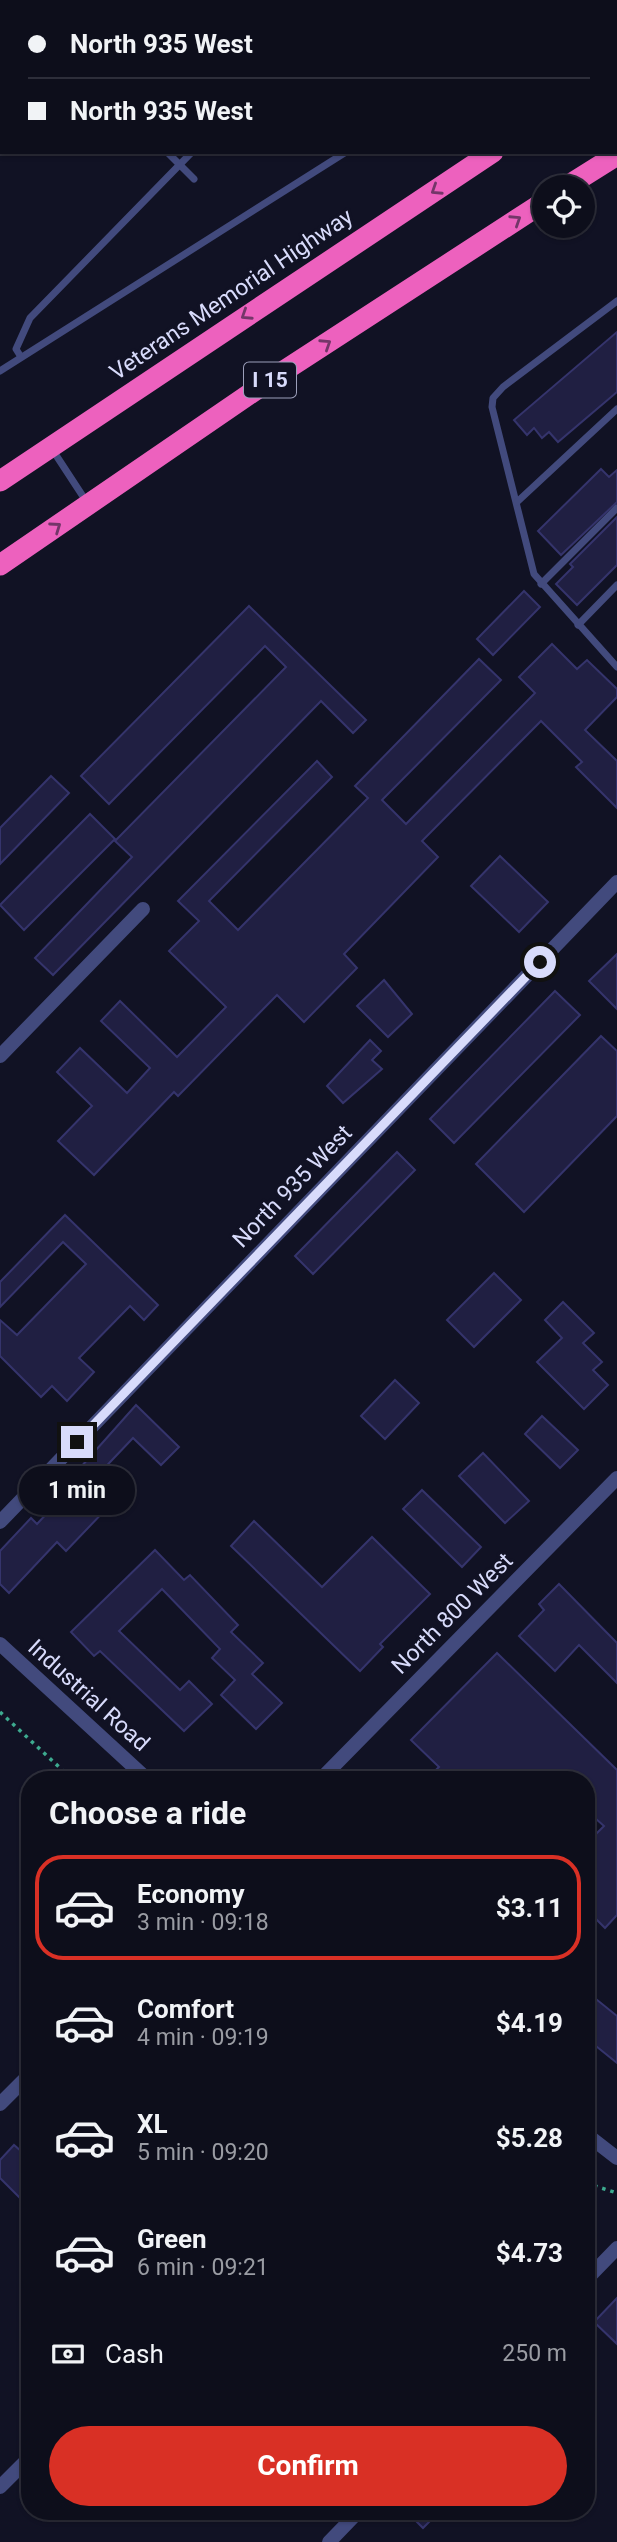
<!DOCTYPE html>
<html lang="en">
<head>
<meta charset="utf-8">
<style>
  :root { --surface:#0d0e1b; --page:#161724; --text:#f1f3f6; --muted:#9a9ca3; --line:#2d2e3a; --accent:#d93025 }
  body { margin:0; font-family:Roboto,sans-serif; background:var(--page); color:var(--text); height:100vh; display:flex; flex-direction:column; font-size:26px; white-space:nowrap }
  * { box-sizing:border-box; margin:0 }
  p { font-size:23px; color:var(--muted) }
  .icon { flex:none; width:38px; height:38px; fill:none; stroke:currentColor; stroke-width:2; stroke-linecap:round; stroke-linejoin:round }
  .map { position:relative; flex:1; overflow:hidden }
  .drawer { position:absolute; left:21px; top:1771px; width:574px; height:749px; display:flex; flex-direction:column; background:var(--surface); border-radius:28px; box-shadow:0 2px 5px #0004,0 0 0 2px var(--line) }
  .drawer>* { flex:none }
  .top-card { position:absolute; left:0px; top:0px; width:618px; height:154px; box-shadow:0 2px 5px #0004,0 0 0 2px var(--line); display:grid; align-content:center; height:154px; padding:0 28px; background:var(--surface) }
  .buttons { position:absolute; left:532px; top:175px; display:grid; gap:14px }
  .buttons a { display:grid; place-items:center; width:63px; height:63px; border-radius:50%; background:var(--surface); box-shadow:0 2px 5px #0004,0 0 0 2px var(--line); font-size:35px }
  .end { position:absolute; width:32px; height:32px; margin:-16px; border:9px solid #d8dbfb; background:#111; box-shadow:0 0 0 4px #111 }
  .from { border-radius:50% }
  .bubble { position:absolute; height:49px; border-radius:24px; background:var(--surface); box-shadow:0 2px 5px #0004,0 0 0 2px var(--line); font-size:23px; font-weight:700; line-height:49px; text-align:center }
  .top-card b { display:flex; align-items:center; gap:24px; height:66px; font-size:26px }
  .top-card b+b { border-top:2px solid var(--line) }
  .top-card i { width:18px; height:18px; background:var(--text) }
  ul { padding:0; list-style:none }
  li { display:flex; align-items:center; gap:21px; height:105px; margin:0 14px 10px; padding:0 14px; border:4px solid transparent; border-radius:28px }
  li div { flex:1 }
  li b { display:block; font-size:26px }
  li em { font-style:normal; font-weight:700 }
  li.selected { border-color:var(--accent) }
  li>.icon { width:63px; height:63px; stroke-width:1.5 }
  h2 { padding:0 28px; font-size:32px; line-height:84px }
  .pay { display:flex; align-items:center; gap:18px; height:77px; padding:0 28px; font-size:26px }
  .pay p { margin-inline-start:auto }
  .button { display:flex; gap:14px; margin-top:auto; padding:14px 28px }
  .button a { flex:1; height:80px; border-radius:42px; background:var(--accent); color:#fff; font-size:28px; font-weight:700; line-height:80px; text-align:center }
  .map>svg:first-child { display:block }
  .building { fill:#201f42; stroke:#35346c; stroke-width:2 }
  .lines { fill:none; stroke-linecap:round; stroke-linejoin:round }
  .path { stroke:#3daa8f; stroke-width:3.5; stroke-dasharray:3.5 5; stroke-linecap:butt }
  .service { stroke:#424a7d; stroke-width:7 }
  .minor { stroke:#424a7d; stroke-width:14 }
  .tertiary { stroke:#424a7d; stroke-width:14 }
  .motorway { stroke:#ed61be; stroke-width:21 }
  .oneway { stroke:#743669 }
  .route { stroke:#d8dbfb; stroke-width:9 }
  .labels { text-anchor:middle; stroke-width:6; stroke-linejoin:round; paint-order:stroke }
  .shield { fill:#111224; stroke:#9c9fba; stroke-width:2 }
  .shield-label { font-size:21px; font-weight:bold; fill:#d8dbfb }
  .street-label { font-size:23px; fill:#d8dbfb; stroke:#111224 }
</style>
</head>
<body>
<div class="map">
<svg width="617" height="2542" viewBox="0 0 617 2542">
  <rect width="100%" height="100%" fill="#111224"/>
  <g class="building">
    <polygon points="617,332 617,392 558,442 549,432 542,438 534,428 527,435 514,420"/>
    <polygon points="601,469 609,477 617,470 617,502 561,555 538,531"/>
    <polygon points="617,517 617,565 577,605 556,584 573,567 570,564"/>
    <polygon points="524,591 540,607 493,655 477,639"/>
    <polygon points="249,606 366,720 353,733 321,701 53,975 35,958 132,857 115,841 286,667 265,646 109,804 81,776"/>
    <polygon points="552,644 577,669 587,660 617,689 617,697 585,730 617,761 617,808 576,767 582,762 541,721 422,841 438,857 344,954 357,968 304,1022 277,995 178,1096 174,1092 94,1175 58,1141 92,1106 57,1072 80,1048 127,1093 150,1068 101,1021 120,1001 177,1057 226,1007 169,951 199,921 178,901 317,761 332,777 209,901 238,930 368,798 355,786 479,659 501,680 382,800 406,824 535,693 519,677"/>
    <polygon points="51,776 69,793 0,864 0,828"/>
    <polygon points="90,814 115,839 24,930 0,905"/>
    <polygon points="500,856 548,902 519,932 471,886"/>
    <polygon points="617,954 617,1009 589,981"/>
    <polygon points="384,980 412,1014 388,1037 357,1006"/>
    <polygon points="555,991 580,1015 454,1143 430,1119"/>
    <polygon points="601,1036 617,1051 617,1116 524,1212 476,1164"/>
    <polygon points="370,1040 381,1051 372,1060 382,1069 343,1103 327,1086"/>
    <polygon points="397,1152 415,1170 313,1274 295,1256"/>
    <polygon points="65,1215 158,1305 144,1320 130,1306 79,1358 94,1372 67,1401 52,1386 41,1397 0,1356 0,1320 17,1335 86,1264 63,1242 0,1307 0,1282"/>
    <polygon points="494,1273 521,1300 474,1347 447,1320"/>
    <polygon points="563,1302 594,1333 583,1343 602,1362 593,1370 608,1385 584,1409 537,1362 562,1338 545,1320"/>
    <polygon points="395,1380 419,1403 385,1439 361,1416"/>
    <polygon points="136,1405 179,1447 161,1465 133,1438 93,1480 80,1468"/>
    <polygon points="542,1416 578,1450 560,1468 525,1434"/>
    <polygon points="483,1453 529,1501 505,1523 459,1476"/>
    <polygon points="81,1477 110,1505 66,1551 57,1542 9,1593 0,1584 0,1551 31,1518 37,1524"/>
    <polygon points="422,1490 481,1547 462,1567 403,1509"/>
    <polygon points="254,1521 322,1587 372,1537 430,1594 380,1644 383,1647 360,1671 231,1546"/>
    <polygon points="155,1550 184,1580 190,1575 238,1625 231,1632 263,1663 252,1674 282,1703 256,1729 221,1695 235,1680 212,1658 220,1649 162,1589 119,1631 180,1690 189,1681 212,1704 184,1731 100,1651 94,1656 71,1632"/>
    <polygon points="559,1584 617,1643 617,1683 579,1645 555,1671 519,1636 544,1610 539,1604"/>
    <polygon points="497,1653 617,1770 617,1915 605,1928 586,1909 586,1844 604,1826 586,1810 586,1780 425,1780 439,1767 411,1740"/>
    <polygon points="586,1991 617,2016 617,2063 586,2038"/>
    <polygon points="30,2141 30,2186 19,2197 0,2178 0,2160 14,2145 21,2151"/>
    <polygon points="617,2298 617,2344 594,2322"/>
    <polygon points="406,2511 440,2511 423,2528"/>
  </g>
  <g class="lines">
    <g class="path">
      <polyline points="0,1712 73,1780"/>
      <polyline points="586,2183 617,2193"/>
    </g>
    <g class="service">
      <polyline points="15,0 17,2"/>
      <polyline points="85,2 87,0"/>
      <polyline points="336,2 338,0"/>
      <polyline points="584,2 587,0"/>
      <polyline points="0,90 2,88"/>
      <polyline points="167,152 194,179"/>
      <polyline points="617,301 503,387 493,398 492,407 534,574 617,667"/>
      <polyline points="21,357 16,349 30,318 192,152"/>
      <polyline points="0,371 346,152"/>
      <polyline points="52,449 86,501"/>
      <polyline points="517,502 617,409"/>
      <polyline points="541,584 617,508"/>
      <polyline points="578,625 617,585"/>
    </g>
    <g class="minor">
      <polyline points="0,1056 143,909"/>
      <polyline points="0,1522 617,882"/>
      <polyline points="320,1780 617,1478"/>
      <polyline points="586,2280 617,2248"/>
      <polyline points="0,2487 30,2457"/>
      <polyline points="329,2542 359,2511"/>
    </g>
    <g class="tertiary">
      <polyline points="0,1644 148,1780"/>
      <polyline points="0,2104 30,2074"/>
      <polyline points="586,2134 617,2158"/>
    </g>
    <g class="motorway">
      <polyline points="616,71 617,71"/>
      <polyline points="566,187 617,155"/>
      <polyline points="0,481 493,152"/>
      <polyline points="0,565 273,378 544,202"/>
    </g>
  </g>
  <defs><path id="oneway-chevron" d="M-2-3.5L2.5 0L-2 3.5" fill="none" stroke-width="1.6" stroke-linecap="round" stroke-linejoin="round" transform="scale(1.75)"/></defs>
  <g class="oneway">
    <use href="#oneway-chevron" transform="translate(436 190) rotate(147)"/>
    <use href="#oneway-chevron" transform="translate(516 220) rotate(-33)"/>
    <use href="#oneway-chevron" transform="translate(246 315) rotate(147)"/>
    <use href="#oneway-chevron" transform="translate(326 344) rotate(-33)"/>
    <use href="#oneway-chevron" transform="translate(56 527) rotate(-35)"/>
  </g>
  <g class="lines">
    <polyline class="route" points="77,1442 540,962"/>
  </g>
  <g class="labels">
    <rect class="shield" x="244" y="362.5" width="52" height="35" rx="5"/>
    <g class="shield-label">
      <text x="270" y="387">I 15</text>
    </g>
    <g class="street-label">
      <text transform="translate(231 294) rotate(-34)" y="8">Veterans Memorial Highway</text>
      <text transform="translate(292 1186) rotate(-46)" y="8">North 935 West</text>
      <text transform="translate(452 1613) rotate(-45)" y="8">North 800 West</text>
      <text transform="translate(89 1695) rotate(42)" y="8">Industrial Road</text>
    </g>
  </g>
</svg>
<div class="buttons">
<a><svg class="icon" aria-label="locate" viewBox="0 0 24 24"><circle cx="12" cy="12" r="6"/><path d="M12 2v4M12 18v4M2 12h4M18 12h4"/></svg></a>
</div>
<i class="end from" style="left:540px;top:962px"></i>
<i class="end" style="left:77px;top:1442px"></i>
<div class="bubble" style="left:19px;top:1466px;width:116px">1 min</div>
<div class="top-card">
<b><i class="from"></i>North 935 West</b>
<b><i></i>North 935 West</b>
</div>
<section class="drawer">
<h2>Choose a ride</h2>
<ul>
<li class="selected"><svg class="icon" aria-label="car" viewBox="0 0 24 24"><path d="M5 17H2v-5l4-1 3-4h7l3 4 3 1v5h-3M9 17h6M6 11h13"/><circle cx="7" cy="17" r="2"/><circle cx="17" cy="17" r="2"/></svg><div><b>Economy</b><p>3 min · 09:18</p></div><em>$3.11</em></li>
<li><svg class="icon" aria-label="car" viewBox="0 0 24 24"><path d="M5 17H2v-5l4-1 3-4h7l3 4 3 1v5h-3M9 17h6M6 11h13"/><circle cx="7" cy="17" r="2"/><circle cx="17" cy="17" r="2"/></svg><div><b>Comfort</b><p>4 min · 09:19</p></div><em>$4.19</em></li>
<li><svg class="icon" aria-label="car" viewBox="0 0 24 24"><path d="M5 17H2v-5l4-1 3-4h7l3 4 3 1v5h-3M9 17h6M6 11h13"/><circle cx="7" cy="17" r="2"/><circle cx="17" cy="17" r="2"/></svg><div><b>XL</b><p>5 min · 09:20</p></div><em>$5.28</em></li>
<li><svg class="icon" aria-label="car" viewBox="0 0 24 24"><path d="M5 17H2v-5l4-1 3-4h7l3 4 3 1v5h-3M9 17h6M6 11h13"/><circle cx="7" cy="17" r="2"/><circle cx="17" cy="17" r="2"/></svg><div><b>Green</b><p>6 min · 09:21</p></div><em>$4.73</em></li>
</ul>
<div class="pay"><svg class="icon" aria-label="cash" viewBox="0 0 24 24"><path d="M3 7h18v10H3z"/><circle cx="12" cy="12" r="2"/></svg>Cash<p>250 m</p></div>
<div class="button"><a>Confirm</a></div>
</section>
</div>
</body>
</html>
